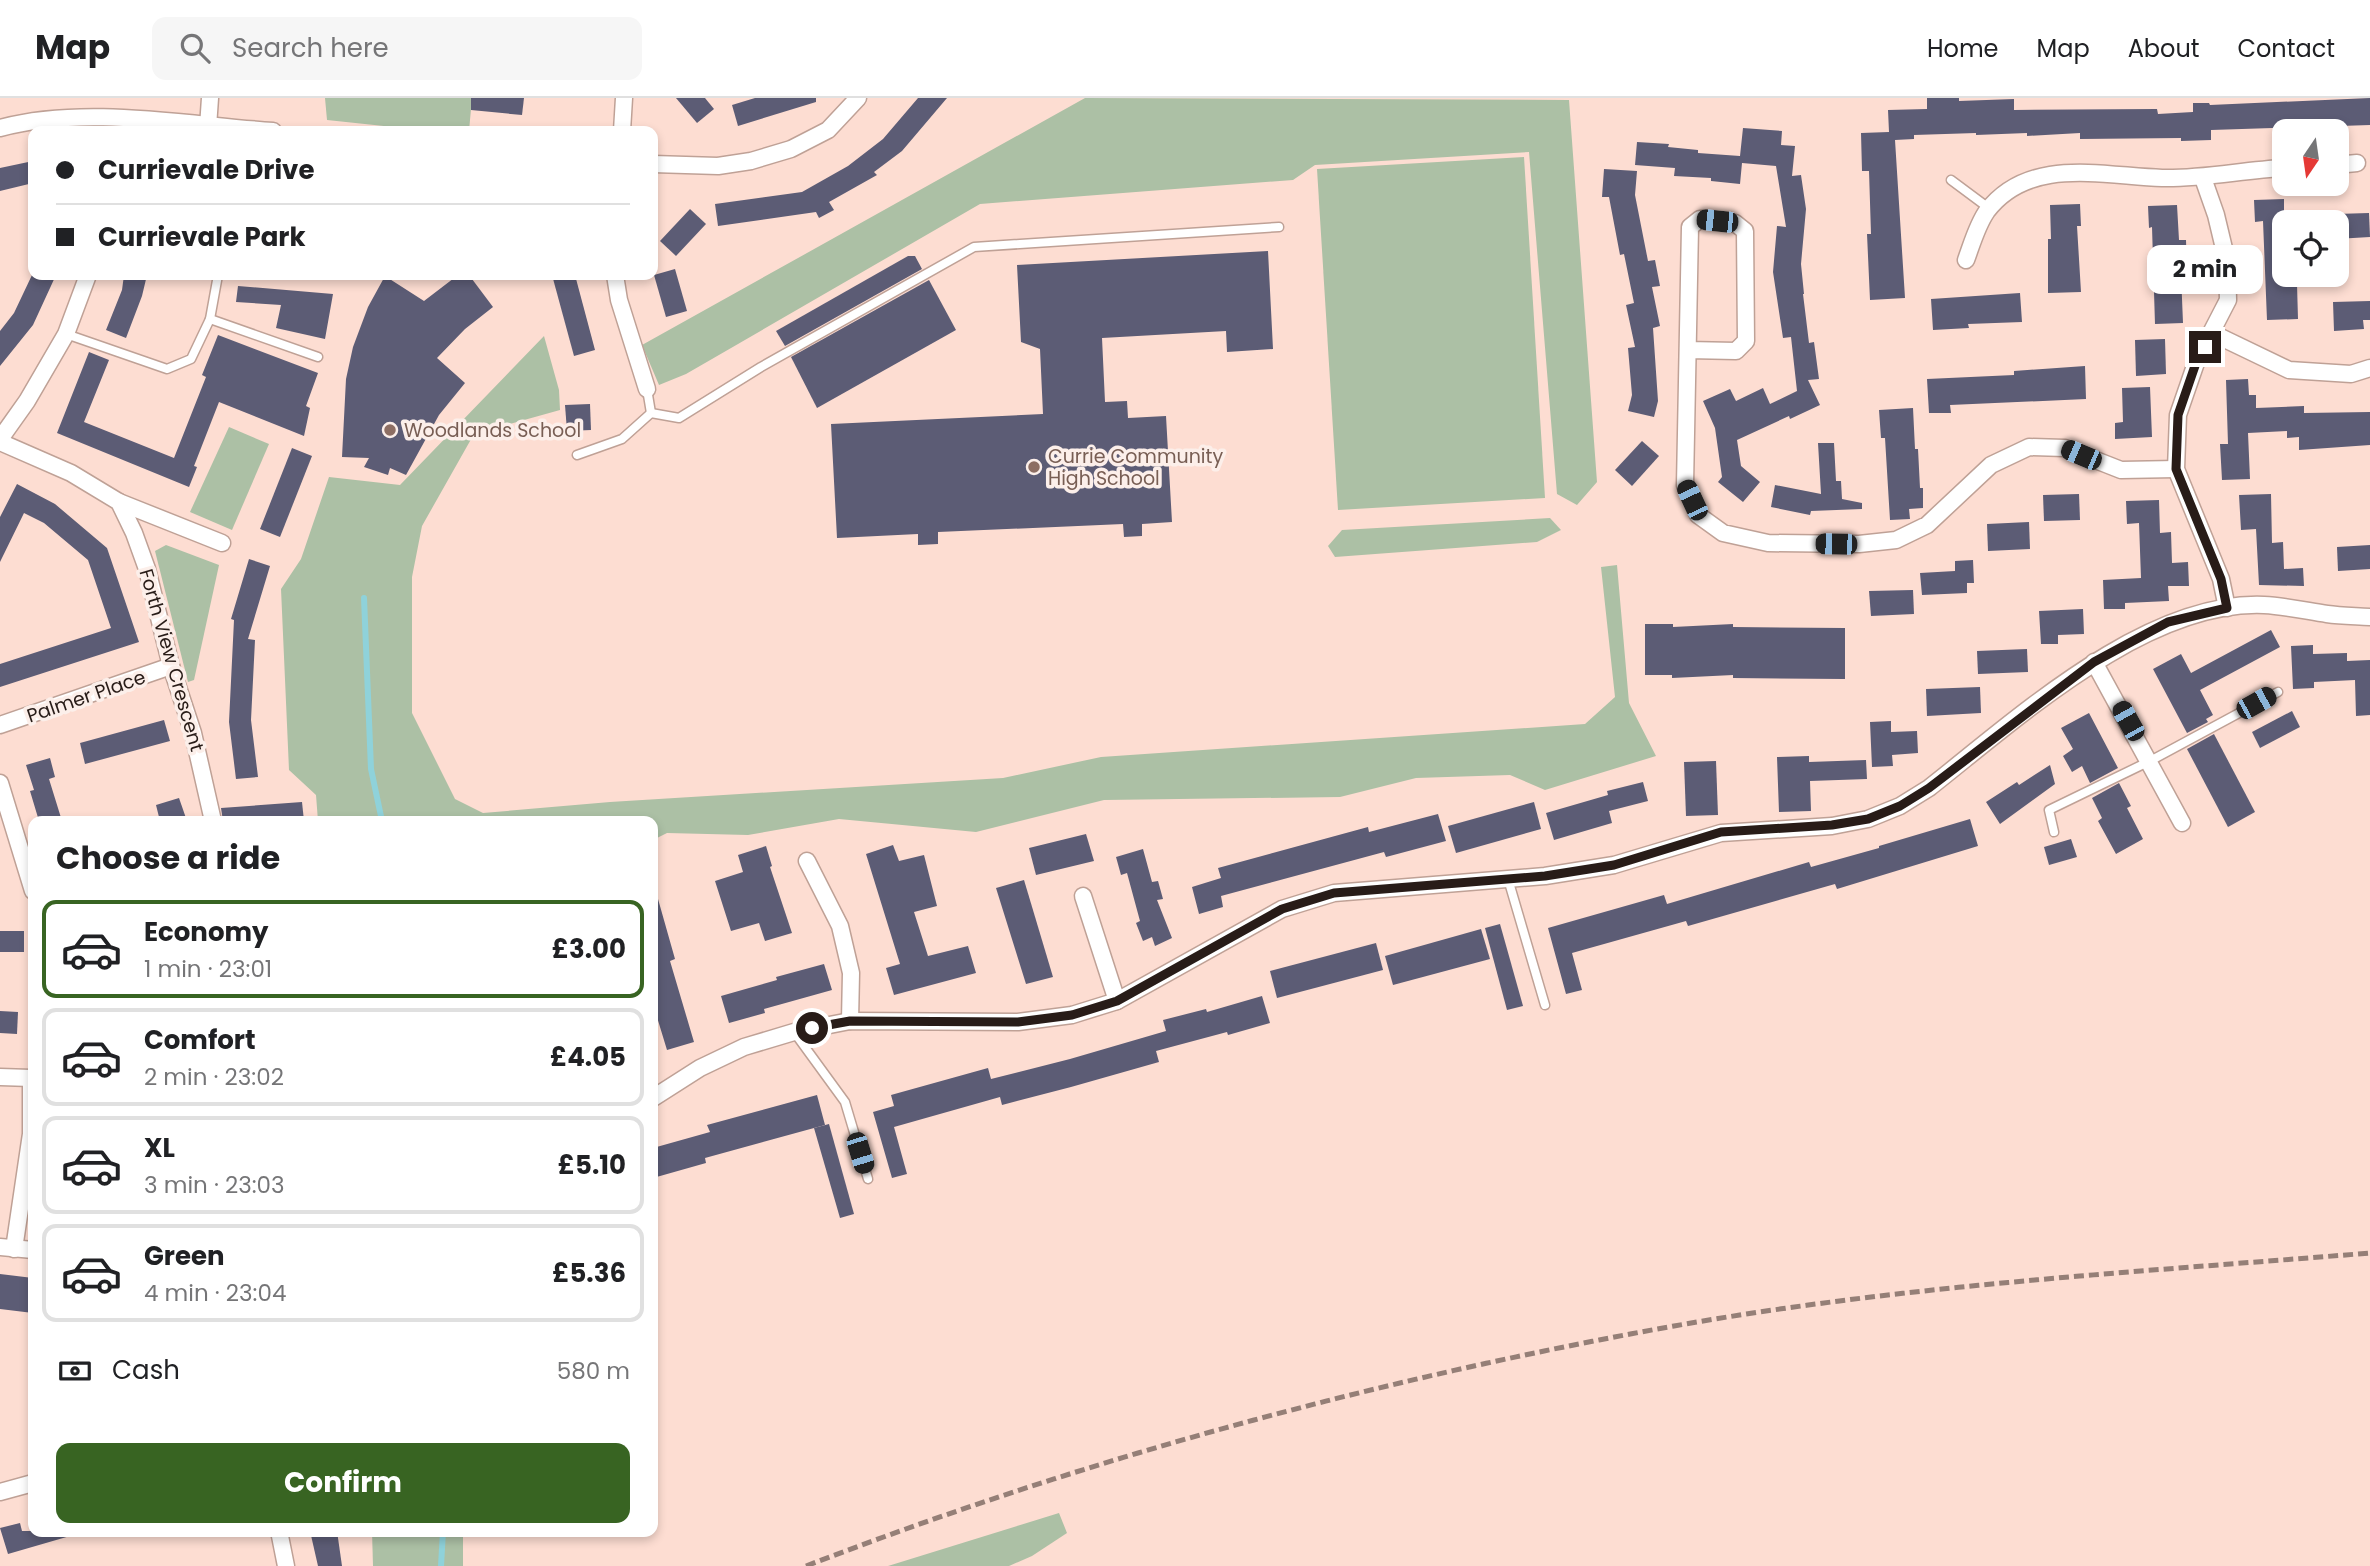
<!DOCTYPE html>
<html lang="en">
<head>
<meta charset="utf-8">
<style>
  :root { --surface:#fff; --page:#f6f6f6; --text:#202124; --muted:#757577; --line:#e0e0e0; --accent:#386422 }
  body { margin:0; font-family:Poppins,sans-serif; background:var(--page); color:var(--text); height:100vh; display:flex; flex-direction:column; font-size:26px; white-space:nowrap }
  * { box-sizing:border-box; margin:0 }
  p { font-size:23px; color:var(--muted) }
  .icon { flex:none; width:38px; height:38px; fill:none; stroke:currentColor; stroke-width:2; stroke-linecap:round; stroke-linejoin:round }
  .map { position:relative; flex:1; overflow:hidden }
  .sheet { position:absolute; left:28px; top:718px; width:630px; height:721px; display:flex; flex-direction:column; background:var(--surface); border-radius:14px; box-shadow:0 4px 10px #0003 }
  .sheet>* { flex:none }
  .guide { position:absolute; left:28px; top:28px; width:630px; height:154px; border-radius:14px; box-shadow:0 4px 10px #0003; display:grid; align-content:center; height:154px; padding:0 28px; background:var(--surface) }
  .needle { width:46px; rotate:193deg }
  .tools { position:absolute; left:2272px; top:21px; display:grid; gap:14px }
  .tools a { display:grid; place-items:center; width:77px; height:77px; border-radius:14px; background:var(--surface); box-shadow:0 4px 10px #0003; font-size:35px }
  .end { position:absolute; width:32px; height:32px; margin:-16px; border:9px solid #281c18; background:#fff; box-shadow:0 0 0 4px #fff }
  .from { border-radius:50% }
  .bubble { position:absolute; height:49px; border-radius:14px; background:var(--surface); box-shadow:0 4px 10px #0003; font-size:23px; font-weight:700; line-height:49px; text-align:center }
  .car { position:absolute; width:21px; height:42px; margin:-21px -10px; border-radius:9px; box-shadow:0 0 5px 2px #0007; background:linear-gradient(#222 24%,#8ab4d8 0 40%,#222 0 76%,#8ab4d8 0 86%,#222 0) }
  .guide b { display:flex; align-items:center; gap:24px; height:66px; font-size:26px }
  .guide b+b { border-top:2px solid var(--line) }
  .guide i { width:18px; height:18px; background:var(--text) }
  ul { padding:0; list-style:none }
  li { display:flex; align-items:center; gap:21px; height:98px; margin:0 14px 10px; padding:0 14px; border:4px solid var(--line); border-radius:14px }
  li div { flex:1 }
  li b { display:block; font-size:26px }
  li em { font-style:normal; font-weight:700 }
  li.current { border-color:var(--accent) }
  li>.icon { width:63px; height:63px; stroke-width:1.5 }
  h2 { padding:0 28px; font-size:32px; line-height:84px }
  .pay { display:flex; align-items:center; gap:18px; height:77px; padding:0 28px; font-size:26px }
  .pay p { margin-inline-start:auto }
  .primary-button { display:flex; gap:14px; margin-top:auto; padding:14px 28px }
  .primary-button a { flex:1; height:80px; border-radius:14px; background:var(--accent); color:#fff; font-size:28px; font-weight:700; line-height:80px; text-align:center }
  header { display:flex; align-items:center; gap:42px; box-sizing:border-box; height:98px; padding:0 35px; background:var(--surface); border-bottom:2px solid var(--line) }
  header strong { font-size:33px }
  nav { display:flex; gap:38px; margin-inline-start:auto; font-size:24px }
  .search { width:490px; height:63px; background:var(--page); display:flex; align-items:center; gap:18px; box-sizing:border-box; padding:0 24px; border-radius:14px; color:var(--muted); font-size:26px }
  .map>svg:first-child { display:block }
  .green { fill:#acc0a5 }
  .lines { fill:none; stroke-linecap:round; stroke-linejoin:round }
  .stream { stroke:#8fd2da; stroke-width:6 }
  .building { fill:#5c5c75 }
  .service-casing { stroke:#bfa196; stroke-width:11 }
  .minor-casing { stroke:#bfa196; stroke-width:19 }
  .service { stroke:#fff; stroke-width:8 }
  .minor { stroke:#fff; stroke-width:16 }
  .rail { stroke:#957f77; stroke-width:5; stroke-dasharray:10 5; stroke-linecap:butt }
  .route { stroke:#281c18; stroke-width:9 }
  .education-dot { fill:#8d6e63; stroke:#fcefea; stroke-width:2.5 }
  .labels { text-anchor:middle; stroke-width:7; stroke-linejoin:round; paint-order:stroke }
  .education-label { font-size:19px; fill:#785e54; stroke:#fcefea; text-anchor:start }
  .street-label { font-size:19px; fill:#281c18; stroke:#fcefea }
</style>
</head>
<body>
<header>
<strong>Map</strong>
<div class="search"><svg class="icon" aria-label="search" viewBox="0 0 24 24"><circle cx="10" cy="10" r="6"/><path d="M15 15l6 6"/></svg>Search here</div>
<nav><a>Home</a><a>Map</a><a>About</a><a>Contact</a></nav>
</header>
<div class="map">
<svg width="2370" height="1468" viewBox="0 0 2370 1468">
  <rect width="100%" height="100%" fill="#fdddd2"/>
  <g class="green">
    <polygon points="325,0 472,0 469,33 431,33 327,22"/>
    <polygon points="1085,0 1569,2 1597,384 1577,407 1557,396 1529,54 1315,67 1293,82 980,106 686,276 659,287 642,247"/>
    <polygon points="1524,59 1545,400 1338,412 1317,71"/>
    <polygon points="544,238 559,292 560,312 474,336 422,428 412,479 412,615 455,701 483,715 610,704 1003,680 1101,659 1585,626 1615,599 1601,469 1617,467 1629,605 1656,658 1545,692 1510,677 1416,680 1340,699 1104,702 976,734 839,721 748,737 667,735 653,742 653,723 318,723 316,697 289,672 281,491 301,461 329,379 400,387"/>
    <polygon points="229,329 269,346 232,432 190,414"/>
    <polygon points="1550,420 1561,432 1537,444 1335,459 1328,448 1342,432"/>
    <polygon points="166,447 219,467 194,582 188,584 155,453"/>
    <polygon points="1059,1415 1067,1435 1032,1458 1009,1468 888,1468"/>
    <polygon points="372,1433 463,1433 463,1468 373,1468"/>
  </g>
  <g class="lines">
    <g class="stream">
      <polyline points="364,500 371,671 382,723"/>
      <polyline points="441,1468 443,1433"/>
    </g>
  </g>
  <g class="building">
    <polygon points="471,0 524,0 522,17 471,12"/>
    <polygon points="676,0 705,0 714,11 697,25"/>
    <polygon points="755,0 816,0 816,4 738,28 732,7"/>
    <polygon points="918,0 947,0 902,53 874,74 877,77 829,104 834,112 819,120 816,114 718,128 715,106 802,94 848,68 883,41"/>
    <polygon points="1927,0 1959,0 1959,3 2014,1 2014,12 2157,11 2158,16 2193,14 2193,5 2209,5 2210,7 2370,0 2370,27 2211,32 2211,42 2181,43 2181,40 2080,41 2080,35 2027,38 2027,35 1976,37 1976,35 1914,37 1914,41 1895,42 1905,200 1870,202 1867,136 1871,136 1869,73 1862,73 1861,35 1889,34 1888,12 1927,11"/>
    <polygon points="1743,30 1782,33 1781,47 1795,48 1792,78 1801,77 1806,111 1801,166 1804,196 1803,196 1809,245 1814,244 1819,281 1808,282 1820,307 1790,321 1789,318 1737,342 1741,368 1760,384 1743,404 1718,384 1722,379 1715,330 1703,303 1730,291 1736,303 1763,290 1770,306 1797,293 1791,239 1783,240 1773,174 1777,128 1786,129 1776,68 1742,65 1740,86 1711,83 1711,80 1674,78 1675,70 1635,67 1637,44 1669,46 1668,49 1698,52 1698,55 1740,58"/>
    <polygon points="33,63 33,85 0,93 0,70"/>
    <polygon points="1604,71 1637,73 1635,97 1648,163 1655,162 1660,188 1652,189 1660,228 1653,230 1658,303 1654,319 1628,313 1632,297 1628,250 1635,249 1626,207 1634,205 1624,156 1620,157 1609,99 1602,99"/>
    <polygon points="2284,101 2284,187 2297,186 2298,221 2267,222 2263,123 2255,124 2254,102"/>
    <polygon points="2080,106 2081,128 2077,128 2081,194 2048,195 2048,141 2051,141 2050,107"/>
    <polygon points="2177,107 2179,142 2186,142 2187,176 2181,176 2183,225 2155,226 2152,129 2149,130 2148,108"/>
    <polygon points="690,111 706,126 676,158 660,143"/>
    <polygon points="2369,115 2370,139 2336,141 2336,116"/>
    <polygon points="1268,153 1273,251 1227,254 1226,233 1102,240 1105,304 1127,303 1128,320 1166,318 1172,424 1142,426 1142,438 1124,439 1123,426 938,434 938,446 918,447 918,436 837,440 831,326 1043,316 1040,251 1021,244 1017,167"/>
    <polygon points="908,158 915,158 922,171 785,248 776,233"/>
    <polygon points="675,171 687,213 666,219 654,177"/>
    <polygon points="32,177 56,177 33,227 0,268 0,233 14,215"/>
    <polygon points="124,177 147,177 142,198 126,240 106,232 122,192"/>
    <polygon points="458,177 469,177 493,209 465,231 437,260 465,285 439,317 406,377 390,370 388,377 364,369 369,360 342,359 346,281 353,249 368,209 385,178 424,203"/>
    <polygon points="552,177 575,177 595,252 574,258"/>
    <polygon points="929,182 956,232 817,310 791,259"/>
    <polygon points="238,188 333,196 325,241 276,230 281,207 236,204"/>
    <polygon points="2020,195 2022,224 1968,226 1969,230 1933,232 1931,201"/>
    <polygon points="2370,203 2370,222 2363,222 2364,231 2334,233 2333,204"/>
    <polygon points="218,237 318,275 306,308 310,310 304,338 219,304 194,368 197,369 189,389 57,335 89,254 109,262 84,324 174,360 206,279 202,277"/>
    <polygon points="2165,241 2166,276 2136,278 2135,242"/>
    <polygon points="2085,268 2086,301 1950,307 1951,315 1929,315 1927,281 2014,277 2014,273"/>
    <polygon points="2248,281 2249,297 2256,297 2256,310 2304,308 2304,315 2370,314 2370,347 2299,352 2299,339 2287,340 2287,333 2248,335 2250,381 2222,382 2220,346 2228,346 2226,282"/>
    <polygon points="2150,289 2152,339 2115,341 2115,325 2123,324 2122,290"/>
    <polygon points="590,306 591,332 567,333 565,307"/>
    <polygon points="1913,310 1915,351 1918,351 1920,390 1923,390 1923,410 1909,411 1910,421 1890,422 1885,340 1881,340 1879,312"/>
    <polygon points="1642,343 1659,358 1632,388 1615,372"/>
    <polygon points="1818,345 1834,345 1836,383 1841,383 1842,401 1862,405 1862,411 1811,413 1810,417 1771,409 1775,387 1821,396"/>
    <polygon points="292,350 312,358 280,439 260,431"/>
    <polygon points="17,386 55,406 107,450 139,544 0,589 0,566 111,530 88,462 44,425 24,415 0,464 0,419"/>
    <polygon points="2079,396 2080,422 2044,423 2043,397"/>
    <polygon points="2271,396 2272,445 2283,444 2284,471 2303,470 2304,488 2259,487 2256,431 2241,432 2239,397"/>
    <polygon points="2159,402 2160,435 2171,434 2172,465 2188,464 2189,488 2168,488 2169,503 2125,505 2125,511 2104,511 2103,482 2141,480 2139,425 2127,426 2126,403"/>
    <polygon points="2029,424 2030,451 1988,453 1987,426"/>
    <polygon points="2370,447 2370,471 2338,473 2337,449"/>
    <polygon points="249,461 270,468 248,541 255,542 251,622 258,679 236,681 229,624 234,522 231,521"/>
    <polygon points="1973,462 1974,485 1967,485 1967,495 1922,497 1920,475 1955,473 1955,463"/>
    <polygon points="1913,492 1914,516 1871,518 1869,493"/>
    <polygon points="2083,511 2084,536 2058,537 2058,546 2041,546 2039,513"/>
    <polygon points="1645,526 1673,526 1673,529 1733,526 1733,529 1845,530 1845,581 1733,580 1733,577 1672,580 1672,577 1645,577"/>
    <polygon points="2271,532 2280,549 2200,592 2213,617 2206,621 2208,624 2187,635 2153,571 2181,556 2191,575"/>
    <polygon points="2313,547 2313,556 2347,555 2347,563 2370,562 2370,617 2356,618 2355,582 2314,584 2314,590 2293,591 2291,548"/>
    <polygon points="2027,551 2028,574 1978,576 1977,553"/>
    <polygon points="1980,589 1981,615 1927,618 1926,591"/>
    <polygon points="2292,613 2300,629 2260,650 2252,634"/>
    <polygon points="2089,615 2118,670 2090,685 2082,668 2072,674 2063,658 2073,651 2061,630"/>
    <polygon points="164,622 170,643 85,666 80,645"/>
    <polygon points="1891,623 1891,634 1917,633 1918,655 1892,657 1893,668 1872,669 1870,624"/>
    <polygon points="2214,636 2255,714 2228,729 2187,651"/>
    <polygon points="1809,658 1809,664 1866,662 1867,681 1810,683 1811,713 1779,714 1777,659"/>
    <polygon points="50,660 55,679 49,681 62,723 39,723 30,693 34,692 26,667"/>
    <polygon points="1716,663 1718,717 1686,718 1684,664"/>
    <polygon points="2050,667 2055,686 2000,726 1986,704 2017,684 2019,687"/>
    <polygon points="1643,684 1648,703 1609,713 1612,725 1554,742 1546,715 1608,697 1607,693"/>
    <polygon points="2119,685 2131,708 2127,710 2143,741 2116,756 2098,723 2102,720 2092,700"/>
    <polygon points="179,700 187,723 160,723 156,707"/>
    <polygon points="302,704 304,723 223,723 221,710"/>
    <polygon points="1534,704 1541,731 1456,755 1448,728"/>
    <polygon points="1438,716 1446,743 1386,759 1384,754 1221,798 1223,809 1199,816 1192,789 1221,780 1218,770 1368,729 1369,734"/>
    <polygon points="1970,721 1978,748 1837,791 1835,786 1688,828 1686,823 1572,855 1582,892 1566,896 1548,830 1664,797 1667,806 1809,764 1811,769 1879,750 1879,748"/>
    <polygon points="1086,736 1094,763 1036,777 1029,750"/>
    <polygon points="2071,741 2077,759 2049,767 2044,749"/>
    <polygon points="893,747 899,763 924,757 937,808 914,814 928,858 968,848 976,875 894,897 886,870 900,866 866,756"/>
    <polygon points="766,748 772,768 770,769 792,835 765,843 759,825 731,833 715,783 743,774 738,757"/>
    <polygon points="1143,751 1152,784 1158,783 1163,801 1157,802 1172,840 1155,848 1152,839 1143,843 1136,825 1140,823 1127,775 1121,777 1116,759"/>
    <polygon points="1024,782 1053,879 1026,886 996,790"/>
    <polygon points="658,801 675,861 670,863 694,944 667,952 653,906 653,802"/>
    <polygon points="1500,826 1523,908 1507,912 1485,830"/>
    <polygon points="1481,831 1490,861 1393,887 1385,858"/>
    <rect x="0" y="833" width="24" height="21"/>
    <polygon points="1376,845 1383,872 1277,900 1270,873"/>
    <polygon points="824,866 832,892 764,911 765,915 729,925 721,898 777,882 776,879"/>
    <polygon points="1262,898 1270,925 1228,937 1227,934 1156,953 1159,964 1071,989 1002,1007 1000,999 894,1029 907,1076 892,1080 873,1014 894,1008 891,997 988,970 991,981 1070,961 1166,933 1163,922 1206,911 1207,914"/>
    <polygon points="0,913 18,914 17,936 0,935"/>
    <polygon points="817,997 825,1027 705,1060 706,1065 653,1080 653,1050 710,1034 707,1027"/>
    <polygon points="829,1026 854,1116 840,1120 814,1030"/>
    <polygon points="0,1176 33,1180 33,1215 0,1211"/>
    <polygon points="20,1425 22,1433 69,1433 70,1438 8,1456 0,1430"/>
    <polygon points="310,1433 337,1433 342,1468 318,1468"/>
  </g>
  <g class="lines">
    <defs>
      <g id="service">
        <polyline points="1951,82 1990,111"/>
        <polyline points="210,221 318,259"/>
        <polyline points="66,236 167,271 191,261 210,221 218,177"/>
        <polyline points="647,291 651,315"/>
        <polyline points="651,315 679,320 761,269 974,149 1279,129"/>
        <polyline points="577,357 622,341 651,315"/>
        <polyline points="2054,734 2049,712 2150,663 2278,594"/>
        <polyline points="1508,781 1545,907"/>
        <polyline points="794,934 845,1004 868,1081"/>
      </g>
      <g id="minor">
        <polyline points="208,29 210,0"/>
        <path d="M 0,30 C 84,7 187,27 273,33"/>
        <polyline points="622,33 624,0"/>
        <polyline points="653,66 718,68 751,63 791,51 828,32 858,0"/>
        <polyline points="2336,67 2357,65"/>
        <polyline points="2203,80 2216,117 2227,163 2228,202 2197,262 2178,317 2176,371 2221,481 2227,510"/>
        <path d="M 1966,162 C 1972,146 1977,127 1987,113 C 2029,58 2102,78 2162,80 C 2203,81 2243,72 2284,70"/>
        <polyline points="615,177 619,202 647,291"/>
        <polyline points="2212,235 2289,272 2351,276 2370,270"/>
        <polyline points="1688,252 1736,253 1746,243 1745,133 1735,125 1700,121 1690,129 1685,387 1698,417 1723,435 1768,445 1859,446 1896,442 1927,427 1991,367 2029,349 2065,350 2121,372 2176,371"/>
        <polyline points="0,341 27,303 66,236 88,177"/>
        <polyline points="0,344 71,375 119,404 134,435 147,471 171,568 193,635 213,723"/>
        <polyline points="119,404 222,445"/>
        <polyline points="2094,564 2182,725"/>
        <polyline points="0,627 171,568"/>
        <polyline points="0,685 33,793"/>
        <polyline points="807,763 840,828 851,875 850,923"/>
        <polyline points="1083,798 1117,903"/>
        <polyline points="0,979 31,980 31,1036 14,1151"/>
        <path d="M 653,1000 L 700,970 L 744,949 L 794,934 L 850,923 L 1018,924 L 1072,917 L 1117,903 L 1282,811 L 1334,795 L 1545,778 L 1614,767 L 1721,735 L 1832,728 L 1868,721 L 1900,708 L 1929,690 C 2017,621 2146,502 2264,507 C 2285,508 2307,513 2327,516 C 2341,518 2356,518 2370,519"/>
        <polyline points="0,1149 33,1152"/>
        <polyline points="0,1394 33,1385"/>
        <polyline points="279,1433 286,1468"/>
      </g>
    </defs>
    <use href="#service" class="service-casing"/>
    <use href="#minor" class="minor-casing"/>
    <use href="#service" class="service"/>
    <use href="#minor" class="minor"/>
    <path class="rail" d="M 806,1468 C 1087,1360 1378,1281 1674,1228 C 1904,1187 2138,1174 2370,1155"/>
  </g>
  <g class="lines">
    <polyline class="route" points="812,930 850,923 1018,924 1072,917 1117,903 1282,811 1334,795 1545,778 1614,767 1721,734 1832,727 1868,721 1900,708 1929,690 2094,564 2168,524 2227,510 2221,481 2176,371 2178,317 2197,262 2205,249"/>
  </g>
  <g class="education-dot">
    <circle cx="390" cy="332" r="7"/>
    <circle cx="1034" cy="369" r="7"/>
  </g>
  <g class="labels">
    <g class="education-label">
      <text x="404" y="339">Woodlands School</text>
      <text x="1048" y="365">Currie Community<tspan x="1048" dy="22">High School</tspan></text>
    </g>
    <g class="street-label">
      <text transform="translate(172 562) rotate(74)" y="7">Forth View Crescent</text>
      <text transform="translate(86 598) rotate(-19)" y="7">Palmer Place</text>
    </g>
  </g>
</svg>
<div class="tools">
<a><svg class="needle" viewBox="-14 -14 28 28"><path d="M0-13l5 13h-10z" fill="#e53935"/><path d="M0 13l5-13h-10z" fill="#757577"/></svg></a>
<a><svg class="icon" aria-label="locate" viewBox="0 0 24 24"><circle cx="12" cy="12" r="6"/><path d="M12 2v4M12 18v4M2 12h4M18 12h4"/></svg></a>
</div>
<i class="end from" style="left:812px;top:930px"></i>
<i class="end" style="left:2205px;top:249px"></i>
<div class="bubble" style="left:2147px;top:147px;width:116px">2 min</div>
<i class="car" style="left:1717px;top:123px;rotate:276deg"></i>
<i class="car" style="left:2081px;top:357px;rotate:293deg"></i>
<i class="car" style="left:1692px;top:402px;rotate:335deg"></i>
<i class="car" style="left:1836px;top:446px;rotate:271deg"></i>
<i class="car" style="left:2256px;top:605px;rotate:61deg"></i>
<i class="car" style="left:2128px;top:623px;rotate:331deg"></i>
<i class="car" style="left:860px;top:1055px;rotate:163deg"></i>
<div class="guide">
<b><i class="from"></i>Currievale Drive</b>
<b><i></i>Currievale Park</b>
</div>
<section class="sheet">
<h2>Choose a ride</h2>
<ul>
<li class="current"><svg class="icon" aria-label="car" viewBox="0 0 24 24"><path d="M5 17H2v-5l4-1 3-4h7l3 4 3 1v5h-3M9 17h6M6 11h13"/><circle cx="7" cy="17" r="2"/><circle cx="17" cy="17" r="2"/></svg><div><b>Economy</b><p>1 min · 23:01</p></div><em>£3.00</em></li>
<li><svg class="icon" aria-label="car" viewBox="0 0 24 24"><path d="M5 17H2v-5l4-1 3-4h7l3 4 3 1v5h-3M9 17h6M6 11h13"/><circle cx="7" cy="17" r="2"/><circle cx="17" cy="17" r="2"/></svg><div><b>Comfort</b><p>2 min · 23:02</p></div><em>£4.05</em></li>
<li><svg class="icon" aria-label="car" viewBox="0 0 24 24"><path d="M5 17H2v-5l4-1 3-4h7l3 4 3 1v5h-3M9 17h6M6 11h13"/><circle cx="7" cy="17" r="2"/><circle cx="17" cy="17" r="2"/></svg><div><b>XL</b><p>3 min · 23:03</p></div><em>£5.10</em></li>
<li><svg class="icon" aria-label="car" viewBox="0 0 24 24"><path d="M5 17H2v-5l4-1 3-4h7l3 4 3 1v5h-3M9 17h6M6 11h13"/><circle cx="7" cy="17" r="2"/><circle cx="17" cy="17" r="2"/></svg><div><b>Green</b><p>4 min · 23:04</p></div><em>£5.36</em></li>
</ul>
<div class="pay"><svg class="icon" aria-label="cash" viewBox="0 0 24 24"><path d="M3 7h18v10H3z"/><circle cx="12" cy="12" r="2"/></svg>Cash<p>580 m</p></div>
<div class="primary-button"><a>Confirm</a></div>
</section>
</div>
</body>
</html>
